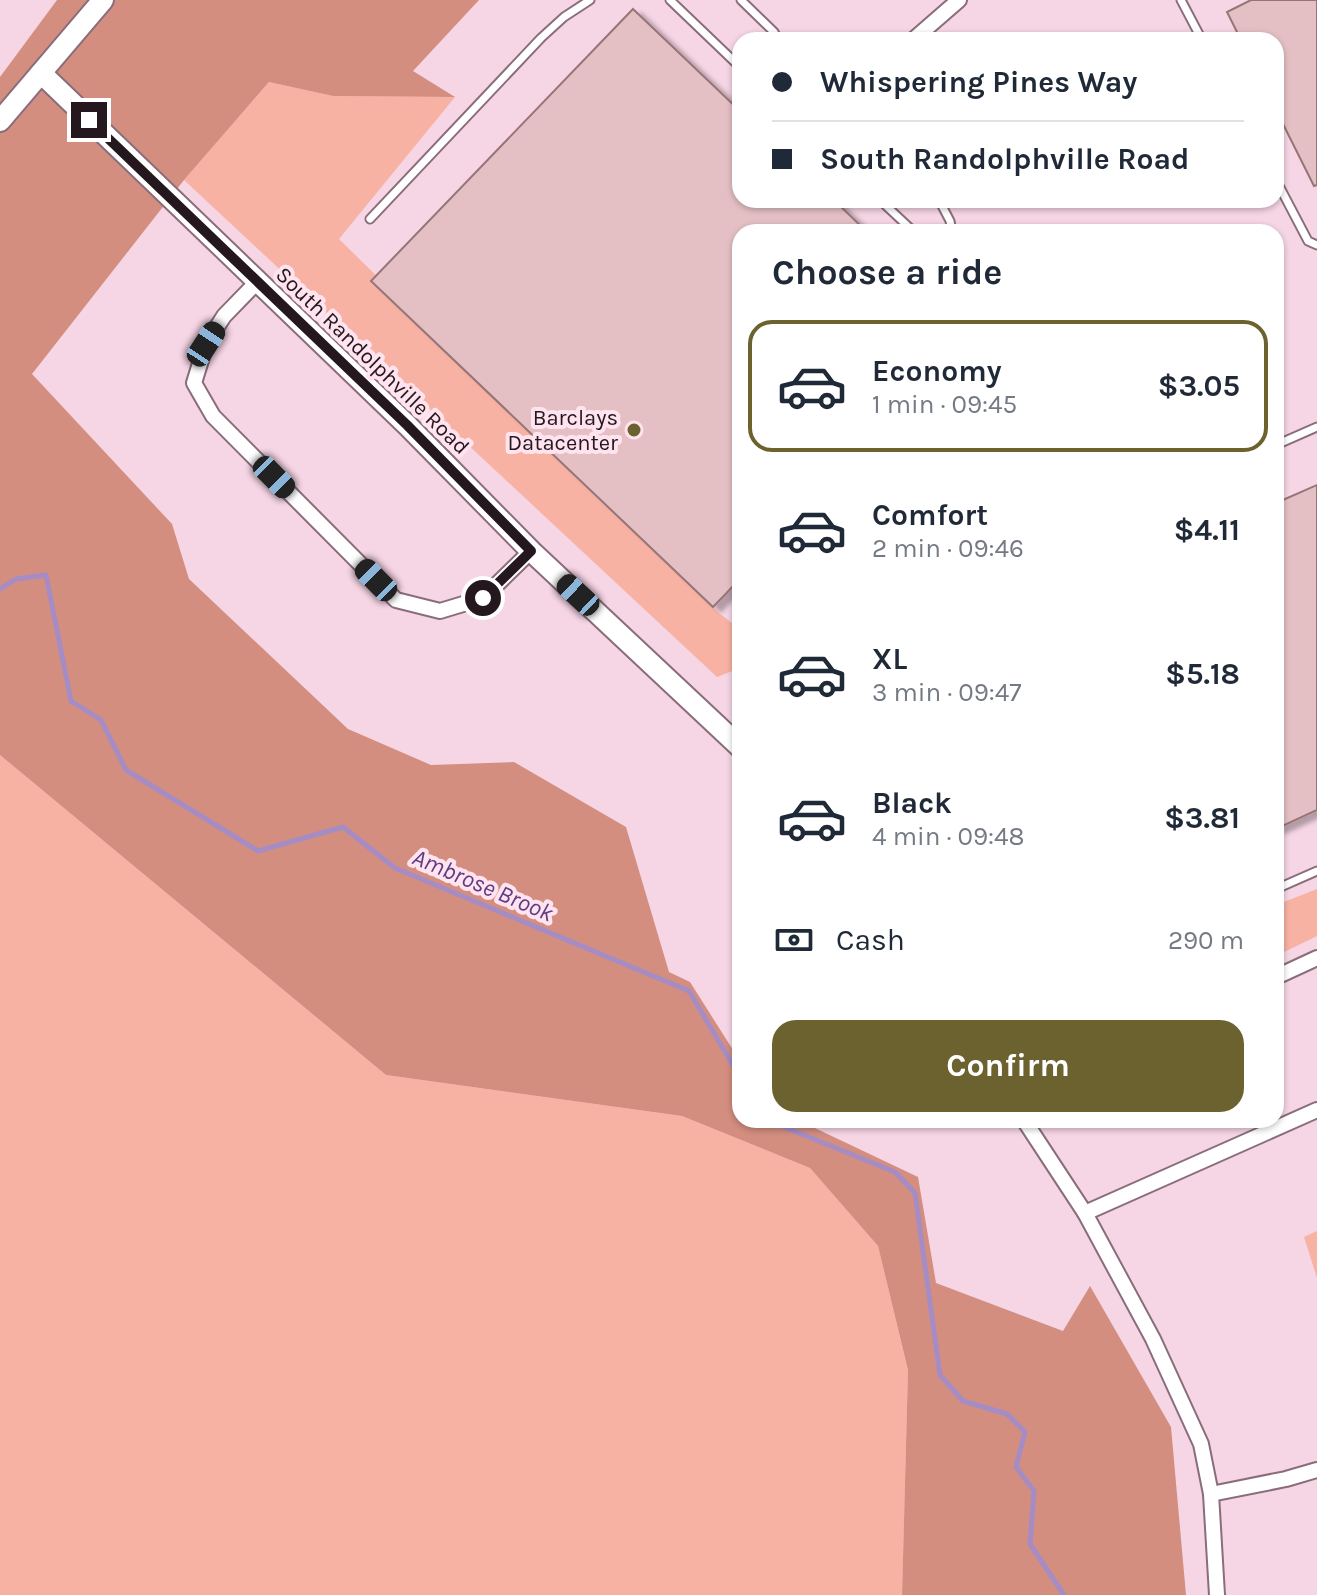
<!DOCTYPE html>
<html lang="en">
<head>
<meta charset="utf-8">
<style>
  :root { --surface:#fff; --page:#f6f6f7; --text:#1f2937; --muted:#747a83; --line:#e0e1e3; --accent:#6c622f }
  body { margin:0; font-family:Karla,sans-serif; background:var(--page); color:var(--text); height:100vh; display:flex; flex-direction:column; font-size:30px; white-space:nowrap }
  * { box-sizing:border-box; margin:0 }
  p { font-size:26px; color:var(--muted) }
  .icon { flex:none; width:44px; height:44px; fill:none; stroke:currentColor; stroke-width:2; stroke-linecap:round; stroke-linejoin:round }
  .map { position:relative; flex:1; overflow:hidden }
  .details { position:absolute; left:732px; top:224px; width:552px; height:904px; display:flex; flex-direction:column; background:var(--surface); border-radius:24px; box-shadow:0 2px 6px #0004 }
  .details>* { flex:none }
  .top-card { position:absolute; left:732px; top:32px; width:552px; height:176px; border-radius:24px; box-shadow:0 2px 6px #0004; display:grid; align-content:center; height:176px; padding:0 40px; background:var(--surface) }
  .end { position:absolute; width:36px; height:36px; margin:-18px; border:10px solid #24181e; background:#fff; box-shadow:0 0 0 4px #fff }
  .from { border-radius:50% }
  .car { position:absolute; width:24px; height:48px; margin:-24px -12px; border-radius:10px; box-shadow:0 0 6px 2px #0007; background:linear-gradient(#222 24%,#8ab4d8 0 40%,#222 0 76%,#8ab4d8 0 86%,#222 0) }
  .top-card b { display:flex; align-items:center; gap:28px; height:76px; font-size:30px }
  .top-card b+b { border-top:2px solid var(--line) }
  .top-card i { width:20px; height:20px; background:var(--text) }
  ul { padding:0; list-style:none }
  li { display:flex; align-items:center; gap:24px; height:132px; margin:0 16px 12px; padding:0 24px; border:4px solid transparent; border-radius:24px }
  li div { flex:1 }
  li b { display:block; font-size:30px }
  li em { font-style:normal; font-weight:700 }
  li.on { border-color:var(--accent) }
  li>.icon { width:72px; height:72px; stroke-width:1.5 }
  h2 { padding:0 40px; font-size:36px; line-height:96px }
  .pay { display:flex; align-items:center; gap:20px; height:88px; padding:0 40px; font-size:30px }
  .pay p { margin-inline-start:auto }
  .action { display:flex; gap:16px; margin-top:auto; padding:16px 40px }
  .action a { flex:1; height:92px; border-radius:24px; background:var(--accent); color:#fff; font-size:32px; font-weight:700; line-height:92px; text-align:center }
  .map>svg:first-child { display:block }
  .green { fill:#f8b2a4 }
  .forest { fill:#d38e80 }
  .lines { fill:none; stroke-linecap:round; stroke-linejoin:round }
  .stream { stroke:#a58cc5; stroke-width:5 }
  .building { fill:#e4c0c4; stroke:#967579; stroke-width:2; filter:url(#shadow) }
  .lane-casing { stroke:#8a6d7b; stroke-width:11 }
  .street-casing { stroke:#8a6d7b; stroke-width:18 }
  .secondary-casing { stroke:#8a6d7b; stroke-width:24 }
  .lane { stroke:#fff; stroke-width:7 }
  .street { stroke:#fff; stroke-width:14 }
  .secondary { stroke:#fff; stroke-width:20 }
  .route { stroke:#24181e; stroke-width:10 }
  .poi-dot { fill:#6c622f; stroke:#ffe4f0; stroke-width:3 }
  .labels { text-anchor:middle; stroke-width:8; stroke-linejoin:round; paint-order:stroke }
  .street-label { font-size:22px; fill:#24181e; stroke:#ffe4f0 }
  .poi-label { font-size:22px; fill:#24181e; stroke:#ffe4f0; text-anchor:end }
  .water-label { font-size:24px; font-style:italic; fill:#5f3d84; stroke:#ffe4f0 }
</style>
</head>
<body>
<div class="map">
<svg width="1317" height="1595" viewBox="0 0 1317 1595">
  <defs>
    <filter id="shadow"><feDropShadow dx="8" dy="4.5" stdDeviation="2" flood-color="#0004"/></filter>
  </defs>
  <rect width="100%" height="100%" fill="#f6d5e4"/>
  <g class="green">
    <polygon points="269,82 333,96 455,97 339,239 720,614 740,629 740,668 717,677 184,180"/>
    <polygon points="0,755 386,1075 682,1116 810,1168 878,1246 908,1370 902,1595 0,1595"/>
    <polygon points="1317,889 1317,936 1276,956 1276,905"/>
    <polygon points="1317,1231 1317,1278 1304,1237"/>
  </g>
  <polygon class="forest" points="57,0 479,0 413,71 455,97 333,96 269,82 184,180 32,374 172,524 189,579 348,729 431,765 514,762 626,827 669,972 690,982 740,1061 740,1120 798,1120 918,1177 936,1283 1063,1331 1090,1286 1171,1427 1186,1595 902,1595 908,1370 878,1246 810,1168 682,1116 386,1075 0,755 0,77"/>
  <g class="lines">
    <g class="stream">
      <polyline points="0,589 16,579 46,575 71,701 101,720 126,770 258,851 343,827 395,868 689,991 740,1077"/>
      <polyline points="767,1120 895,1172 915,1193 940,1375 963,1401 1007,1414 1025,1432 1016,1467 1034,1491 1030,1544 1064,1595"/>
    </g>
  </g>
  <g class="building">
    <polygon points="1251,0 1317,0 1317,185 1314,186 1276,110 1276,40 1241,40 1227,12"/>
    <polygon points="633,9 740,111 740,200 834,200 867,232 740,232 740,579 713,607 371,281"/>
    <polygon points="1317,485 1317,810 1276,829 1276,503"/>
  </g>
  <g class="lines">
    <defs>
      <g id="lane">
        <polyline points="670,0 740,67"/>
        <polyline points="741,0 774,32 778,40"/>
        <polyline points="1181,0 1202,40"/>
        <polyline points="1276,180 1308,241 1317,245"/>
        <polyline points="880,200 914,232"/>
        <polyline points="939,200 950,221 952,232"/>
        <polyline points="370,219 541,38 564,17 590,0"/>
        <polyline points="1276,445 1317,427"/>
        <polyline points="1276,889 1317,871"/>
      </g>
      <g id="street">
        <polyline points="913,40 959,0"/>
        <polyline points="258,281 224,316 206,344 194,383 213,416 396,600 440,611 483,598 531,551"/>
        <polyline points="1276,977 1317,958"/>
        <polyline points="1024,1120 1085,1213 1153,1339 1201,1444 1211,1494 1217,1595"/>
        <polyline points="1085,1213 1317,1110"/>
        <polyline points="1211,1494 1286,1479 1317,1470"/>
      </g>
      <g id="secondary">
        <polyline points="41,73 407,425 531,551 740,747"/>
        <polyline points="0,121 103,0"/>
      </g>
    </defs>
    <use href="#lane" class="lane-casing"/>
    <use href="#street" class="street-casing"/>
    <use href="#secondary" class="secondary-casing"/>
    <use href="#lane" class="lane"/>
    <use href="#street" class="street"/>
    <use href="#secondary" class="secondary"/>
  </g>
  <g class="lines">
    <polyline class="route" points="89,120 407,425 531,551 483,598"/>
  </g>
  <circle class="poi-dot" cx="634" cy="430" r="8"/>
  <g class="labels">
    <g class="street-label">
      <text transform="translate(373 360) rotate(44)" y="8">South Randolphville Road</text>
    </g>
    <g class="poi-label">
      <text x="618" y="425">Barclays<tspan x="618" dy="25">Datacenter</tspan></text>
    </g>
    <g class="water-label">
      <text transform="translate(483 885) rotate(23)" y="8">Ambrose Brook</text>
    </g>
  </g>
</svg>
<i class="end from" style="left:483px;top:598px"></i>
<i class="end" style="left:89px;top:120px"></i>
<i class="car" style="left:206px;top:344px;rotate:33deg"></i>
<i class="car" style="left:274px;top:477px;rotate:135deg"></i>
<i class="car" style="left:376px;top:580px;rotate:315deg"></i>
<i class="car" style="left:578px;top:595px;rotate:313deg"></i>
<div class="top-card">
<b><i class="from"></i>Whispering Pines Way</b>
<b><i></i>South Randolphville Road</b>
</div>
<section class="details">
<h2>Choose a ride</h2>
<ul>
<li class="on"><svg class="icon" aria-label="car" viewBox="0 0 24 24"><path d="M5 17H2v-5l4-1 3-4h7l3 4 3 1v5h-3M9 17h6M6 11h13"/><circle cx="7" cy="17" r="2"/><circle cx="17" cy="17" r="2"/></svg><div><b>Economy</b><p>1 min · 09:45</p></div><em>$3.05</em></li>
<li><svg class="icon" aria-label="car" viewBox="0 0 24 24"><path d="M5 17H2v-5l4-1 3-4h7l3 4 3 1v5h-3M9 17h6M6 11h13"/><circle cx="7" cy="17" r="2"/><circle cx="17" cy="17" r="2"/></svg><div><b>Comfort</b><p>2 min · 09:46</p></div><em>$4.11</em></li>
<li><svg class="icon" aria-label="car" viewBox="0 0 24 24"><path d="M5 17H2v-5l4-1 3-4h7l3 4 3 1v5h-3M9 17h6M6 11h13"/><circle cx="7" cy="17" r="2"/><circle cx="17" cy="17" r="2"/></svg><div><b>XL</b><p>3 min · 09:47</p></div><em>$5.18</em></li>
<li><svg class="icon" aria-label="car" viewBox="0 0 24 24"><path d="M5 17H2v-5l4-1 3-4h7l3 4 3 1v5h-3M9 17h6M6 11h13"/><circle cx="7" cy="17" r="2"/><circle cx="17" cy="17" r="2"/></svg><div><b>Black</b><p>4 min · 09:48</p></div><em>$3.81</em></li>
</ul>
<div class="pay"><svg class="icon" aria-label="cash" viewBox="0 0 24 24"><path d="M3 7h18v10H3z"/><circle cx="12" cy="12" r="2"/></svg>Cash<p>290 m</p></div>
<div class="action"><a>Confirm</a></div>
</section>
</div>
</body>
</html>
